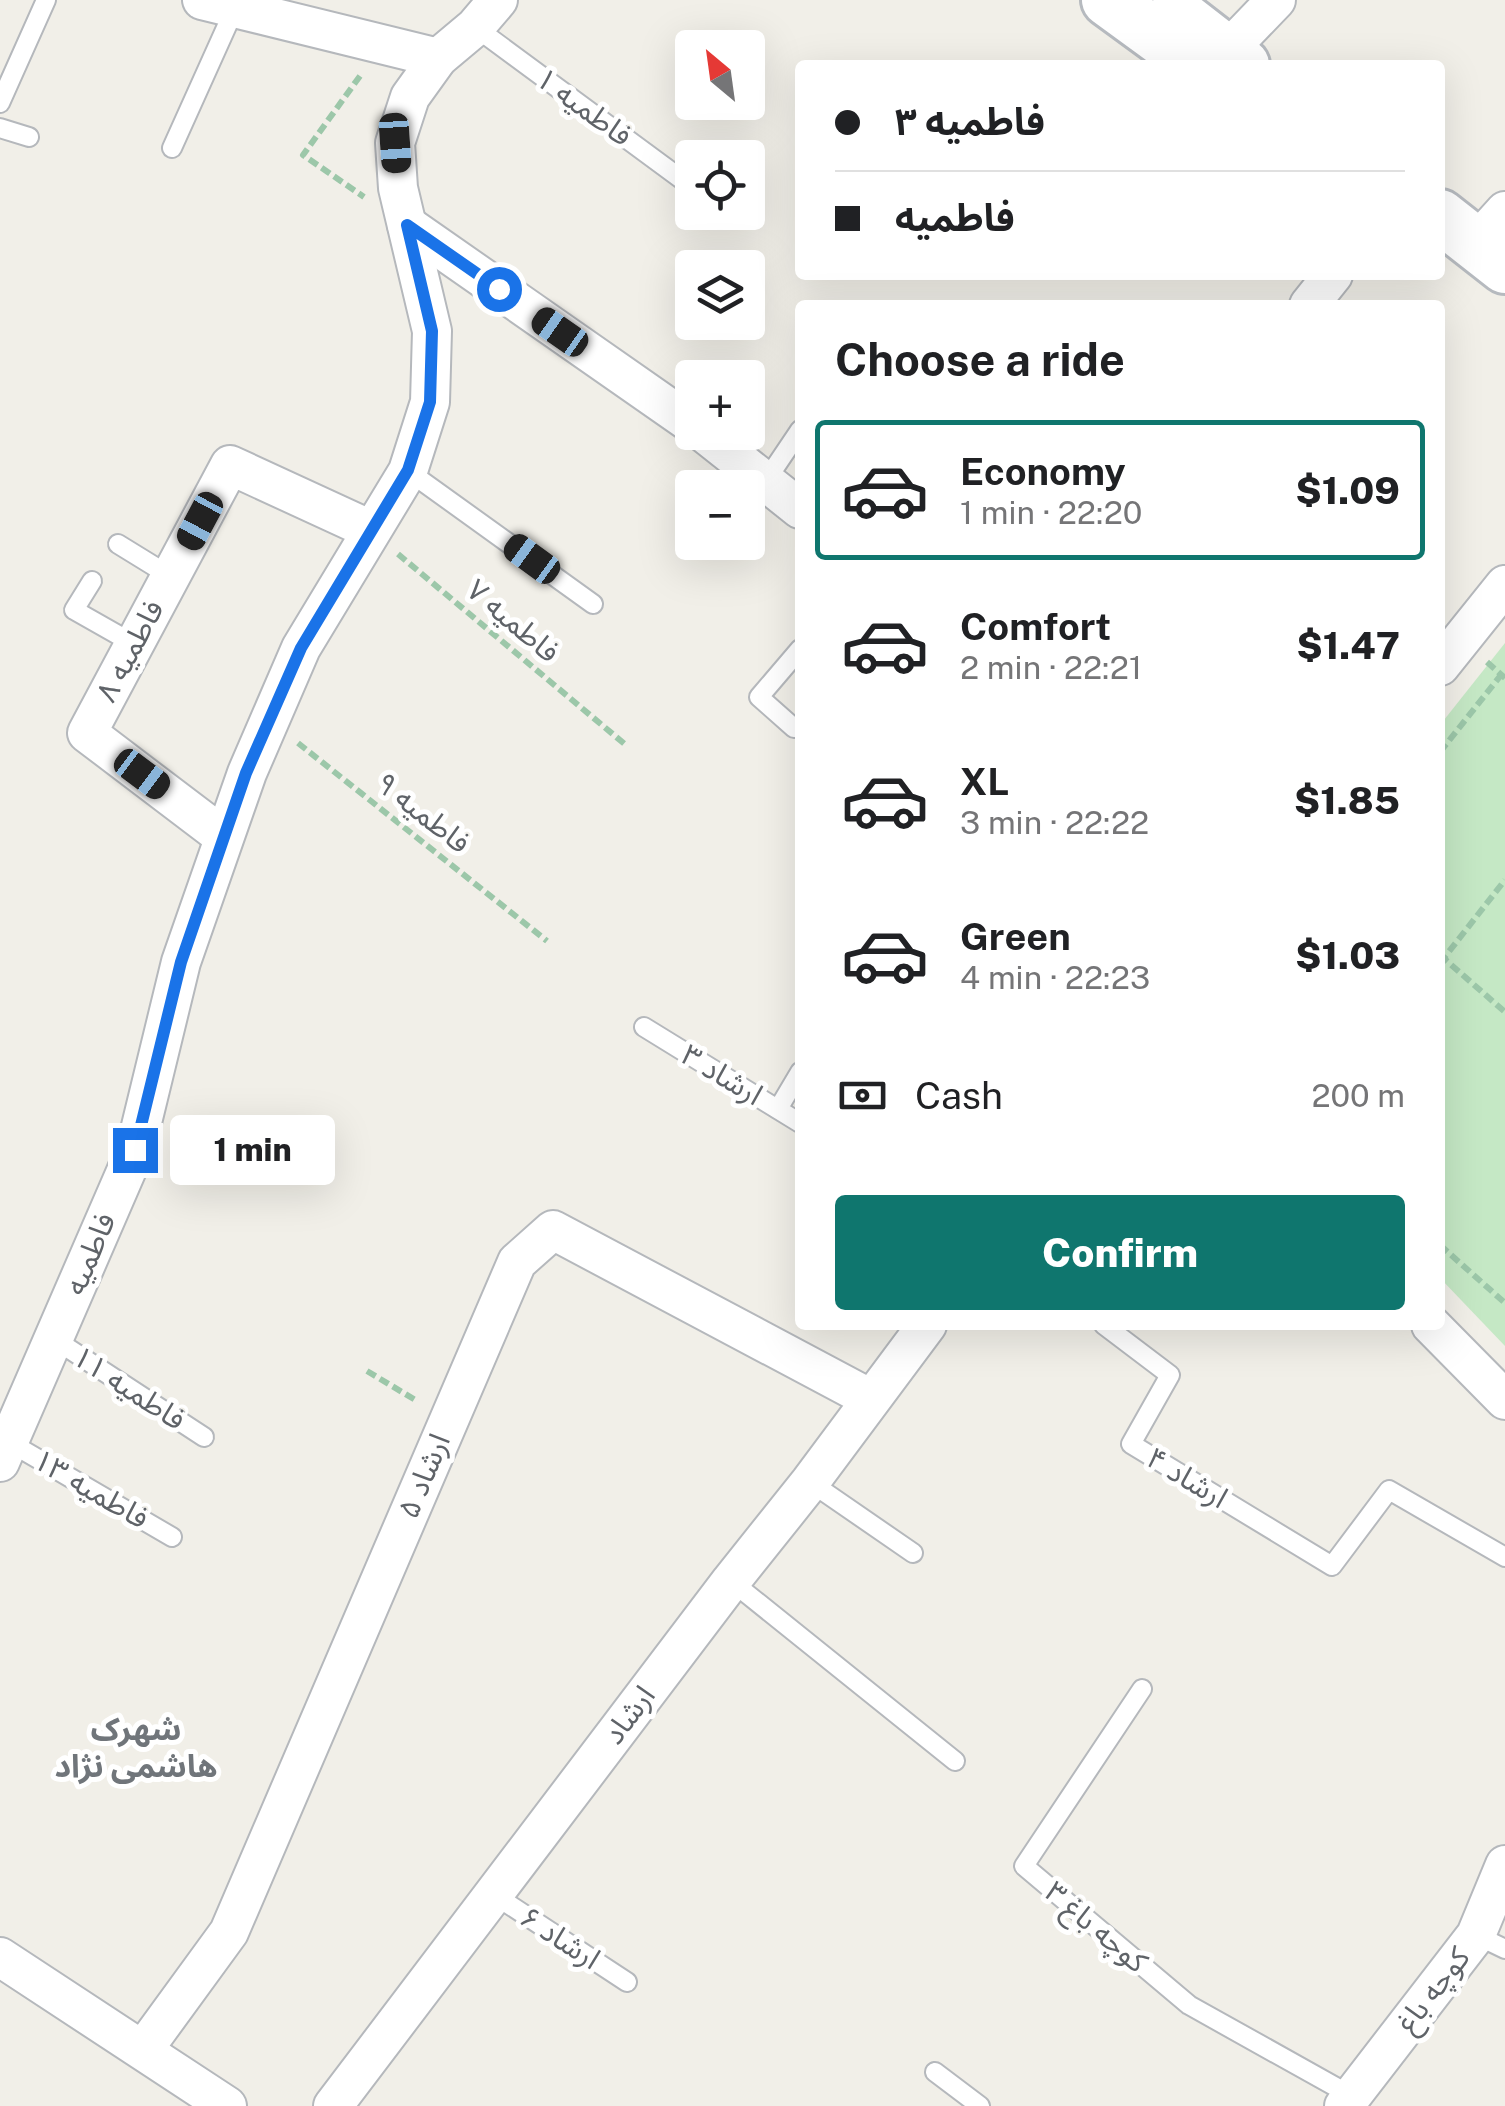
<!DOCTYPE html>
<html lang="en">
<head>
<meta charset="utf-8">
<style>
  :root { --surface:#fff; --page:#f6f6f6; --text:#202124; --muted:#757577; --line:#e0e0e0; --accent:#0f766e }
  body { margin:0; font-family:"Public Sans","Noto Sans Arabic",sans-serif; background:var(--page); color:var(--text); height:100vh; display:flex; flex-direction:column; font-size:38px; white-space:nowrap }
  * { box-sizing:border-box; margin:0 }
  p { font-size:32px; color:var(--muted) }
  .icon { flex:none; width:55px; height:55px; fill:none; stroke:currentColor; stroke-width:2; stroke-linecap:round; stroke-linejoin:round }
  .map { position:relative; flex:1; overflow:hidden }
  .drawer { position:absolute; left:795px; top:300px; width:650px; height:1030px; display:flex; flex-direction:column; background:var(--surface); border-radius:10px; box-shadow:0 10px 40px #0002 }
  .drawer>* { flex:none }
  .banner { position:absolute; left:795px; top:60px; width:650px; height:220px; border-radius:10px; box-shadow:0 10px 40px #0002; display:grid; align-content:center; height:220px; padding:0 40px; background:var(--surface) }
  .needle { width:65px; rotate:331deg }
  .controls { position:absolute; left:675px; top:30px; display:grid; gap:20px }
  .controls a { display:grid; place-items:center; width:90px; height:90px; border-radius:10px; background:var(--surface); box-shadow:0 10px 40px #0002; font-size:50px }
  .end { position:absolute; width:45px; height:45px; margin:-22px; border:12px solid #1a73e8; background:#fff; box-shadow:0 0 0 5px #fff }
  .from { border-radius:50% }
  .bubble { position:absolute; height:70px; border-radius:10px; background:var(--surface); box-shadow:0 10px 40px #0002; font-size:32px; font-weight:800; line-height:70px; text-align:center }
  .car { position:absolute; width:30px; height:60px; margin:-30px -15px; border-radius:12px; box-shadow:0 0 8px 2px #0007; background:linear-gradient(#222 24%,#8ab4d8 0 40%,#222 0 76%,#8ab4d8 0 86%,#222 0) }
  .banner b { display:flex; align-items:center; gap:35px; height:95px; font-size:38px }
  .banner b+b { border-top:2px solid var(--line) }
  .banner i { width:25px; height:25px; background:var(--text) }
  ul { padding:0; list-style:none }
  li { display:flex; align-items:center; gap:30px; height:140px; margin:0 20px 15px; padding:0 20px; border:5px solid transparent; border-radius:10px }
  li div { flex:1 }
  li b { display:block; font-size:38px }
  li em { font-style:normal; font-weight:800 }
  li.on { border-color:var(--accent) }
  li>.icon { width:90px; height:90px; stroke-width:1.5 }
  h2 { padding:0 40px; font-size:45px; line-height:120px }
  .pay { display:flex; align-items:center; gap:25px; height:110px; padding:0 40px; font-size:38px }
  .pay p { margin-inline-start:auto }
  .cta { display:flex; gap:20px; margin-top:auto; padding:20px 40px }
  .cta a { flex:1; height:115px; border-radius:10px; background:var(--accent); color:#fff; font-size:40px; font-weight:800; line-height:115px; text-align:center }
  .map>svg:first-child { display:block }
  .green { fill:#c5e8c5 }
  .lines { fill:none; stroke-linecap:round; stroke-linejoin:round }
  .service-casing { stroke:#b5b8bc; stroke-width:22 }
  .minor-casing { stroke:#b5b8bc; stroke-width:42 }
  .secondary-casing { stroke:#b6babf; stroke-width:58 }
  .path { stroke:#9cc7a9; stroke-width:6; stroke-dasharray:10 5; stroke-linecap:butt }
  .service { stroke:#fff; stroke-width:18 }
  .minor { stroke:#fff; stroke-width:38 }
  .secondary { stroke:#fff; stroke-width:52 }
  .route { stroke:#1a73e8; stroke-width:12 }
  .labels { text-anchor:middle; stroke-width:10; stroke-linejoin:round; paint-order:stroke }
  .street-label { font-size:30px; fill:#5f6368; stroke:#fff }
  .neighbourhood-label { font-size:32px; font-weight:bold; fill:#70757a; stroke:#fff }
</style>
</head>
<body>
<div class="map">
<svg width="1505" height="2106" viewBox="0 0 1505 2106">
  <rect width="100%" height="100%" fill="#f1efe8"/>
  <polygon class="green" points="1505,643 1505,1346 1440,1278 1440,725"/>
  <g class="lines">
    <defs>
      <g id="service">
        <polyline points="475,27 692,187"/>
        <polyline points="0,103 46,0"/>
        <polyline points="0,128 29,137"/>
        <polyline points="172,148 235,8"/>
        <polyline points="408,471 593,604"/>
        <polyline points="765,482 800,430"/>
        <polyline points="118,544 170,576"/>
        <polyline points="92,581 74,610 134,644"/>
        <polyline points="794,728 759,697 800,649"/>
        <polyline points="644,1027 800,1123"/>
        <polyline points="778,1109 800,1072"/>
        <polyline points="1104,1325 1170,1375 1131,1444 1332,1566 1389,1490 1505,1557"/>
        <polyline points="54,1339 204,1437"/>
        <polyline points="9,1442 172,1537"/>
        <polyline points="810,1482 913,1553"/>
        <polyline points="731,1581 955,1761"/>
        <polyline points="1142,1689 1024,1866 1189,2005 1352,2096"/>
        <polyline points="493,1894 627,1982"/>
        <polyline points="1476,1935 1505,1949"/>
        <polyline points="935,2072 980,2106"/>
      </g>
      <g id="minor">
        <polyline points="202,0 438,58"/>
        <polyline points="1226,52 1276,0"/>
        <polyline points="407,225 692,424"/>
        <polyline points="1476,243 1505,211"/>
        <polyline points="1309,305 1333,275"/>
        <polyline points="703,432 800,509"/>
        <polyline points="1440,666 1505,585"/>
        <polyline points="224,837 87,733 230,465 371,530"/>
        <polyline points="1431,1325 1505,1400"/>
        <polyline points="0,1462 135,1151 181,962 247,773 301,648 408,471 430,402 432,331 398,188 395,143 410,97 438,58 475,27 498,0"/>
        <polyline points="0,1957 227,2106"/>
        <polyline points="143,2050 229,1932 517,1262 553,1230 871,1399"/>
        <polyline points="333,2106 731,1581 810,1482 927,1325"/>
        <polyline points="1344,2106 1476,1935 1505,1865"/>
      </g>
      <g id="secondary">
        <polyline points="1108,0 1197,65"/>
        <polyline points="1176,13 1243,65"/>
        <polyline points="1440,216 1505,267"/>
      </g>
    </defs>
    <use href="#service" class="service-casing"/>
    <use href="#minor" class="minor-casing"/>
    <use href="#secondary" class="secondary-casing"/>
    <g class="path">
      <polyline points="360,76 303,155 364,197"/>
      <polyline points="398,554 627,746"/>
      <polyline points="1487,662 1505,678"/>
      <polyline points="298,743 547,941"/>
      <polyline points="1440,752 1505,670"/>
      <polyline points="1440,955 1505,1012"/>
      <polyline points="1440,963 1505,880"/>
      <polyline points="1440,1245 1505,1303"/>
      <polyline points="367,1371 417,1401"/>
    </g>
    <use href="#service" class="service"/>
    <use href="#minor" class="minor"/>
    <use href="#secondary" class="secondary"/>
  </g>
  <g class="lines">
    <polyline class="route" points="135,1150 181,962 246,773 301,648 408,470 430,402 432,331 407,225 499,289"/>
  </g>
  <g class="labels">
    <g class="street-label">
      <text transform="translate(584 107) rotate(36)" y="10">فاطمیه ۱</text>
      <text transform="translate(513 621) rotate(40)" y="10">فاطمیه ۷</text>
      <text transform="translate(130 651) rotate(-62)" y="10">فاطمیه ۸</text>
      <text transform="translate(423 813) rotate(38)" y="10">فاطمیه ۹</text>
      <text transform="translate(722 1075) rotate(31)" y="10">ارشاد ۳</text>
      <text transform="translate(90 1254) rotate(-67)" y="10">فاطمیه</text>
      <text transform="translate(129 1388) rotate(33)" y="10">فاطمیه ۱۱</text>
      <text transform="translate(424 1476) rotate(-67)" y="10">ارشاد ۵</text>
      <text transform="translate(1187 1478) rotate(31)" y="10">ارشاد ۴</text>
      <text transform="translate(91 1489) rotate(30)" y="10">فاطمیه ۱۳</text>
      <text transform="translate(629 1715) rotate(-53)" y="10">ارشاد</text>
      <text transform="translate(1096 1927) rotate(40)" y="10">کوچه باغ ۳</text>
      <text transform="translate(560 1938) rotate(33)" y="10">ارشاد ۶</text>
      <text transform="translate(1433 1990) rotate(-52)" y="10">کوچه باغ</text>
    </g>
    <g class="neighbourhood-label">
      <text x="136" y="1740">شهرک<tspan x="136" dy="37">هاشمی نژاد</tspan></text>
    </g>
  </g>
</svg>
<div class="controls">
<a><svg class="needle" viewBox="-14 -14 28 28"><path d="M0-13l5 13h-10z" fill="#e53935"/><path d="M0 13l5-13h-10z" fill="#757577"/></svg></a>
<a><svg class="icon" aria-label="locate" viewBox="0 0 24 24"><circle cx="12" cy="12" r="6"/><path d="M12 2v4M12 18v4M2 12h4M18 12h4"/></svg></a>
<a><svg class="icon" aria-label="layers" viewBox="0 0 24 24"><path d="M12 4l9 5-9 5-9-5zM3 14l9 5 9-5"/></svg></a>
<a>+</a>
<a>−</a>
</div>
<i class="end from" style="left:499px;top:289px"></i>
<i class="end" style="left:135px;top:1150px"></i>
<div class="bubble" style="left:170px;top:1115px;width:165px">1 min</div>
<i class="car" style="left:395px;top:143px;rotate:176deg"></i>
<i class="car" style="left:560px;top:332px;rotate:305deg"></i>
<i class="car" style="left:200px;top:521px;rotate:208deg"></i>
<i class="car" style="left:532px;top:559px;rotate:306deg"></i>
<i class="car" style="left:142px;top:774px;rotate:127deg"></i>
<div class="banner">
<b><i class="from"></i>فاطمیه ۳</b>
<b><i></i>فاطمیه</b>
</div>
<section class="drawer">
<h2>Choose a ride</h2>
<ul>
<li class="on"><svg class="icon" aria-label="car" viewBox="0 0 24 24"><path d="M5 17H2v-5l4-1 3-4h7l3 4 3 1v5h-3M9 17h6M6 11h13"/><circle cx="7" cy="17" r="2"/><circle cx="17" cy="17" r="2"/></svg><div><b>Economy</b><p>1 min · 22:20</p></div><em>$1.09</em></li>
<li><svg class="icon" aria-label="car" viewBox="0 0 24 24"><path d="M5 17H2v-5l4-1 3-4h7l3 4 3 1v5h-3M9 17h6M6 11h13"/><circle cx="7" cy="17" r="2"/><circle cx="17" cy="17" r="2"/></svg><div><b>Comfort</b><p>2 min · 22:21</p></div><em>$1.47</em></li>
<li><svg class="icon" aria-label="car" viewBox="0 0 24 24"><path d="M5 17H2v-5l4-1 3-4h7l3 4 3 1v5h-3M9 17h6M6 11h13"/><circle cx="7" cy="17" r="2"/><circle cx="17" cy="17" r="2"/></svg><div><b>XL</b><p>3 min · 22:22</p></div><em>$1.85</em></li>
<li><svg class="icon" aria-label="car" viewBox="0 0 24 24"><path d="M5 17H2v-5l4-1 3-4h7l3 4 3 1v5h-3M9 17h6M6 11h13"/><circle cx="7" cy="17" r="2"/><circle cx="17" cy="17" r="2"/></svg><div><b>Green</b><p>4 min · 22:23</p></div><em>$1.03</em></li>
</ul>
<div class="pay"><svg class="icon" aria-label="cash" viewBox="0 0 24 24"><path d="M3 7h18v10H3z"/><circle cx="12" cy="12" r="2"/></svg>Cash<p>200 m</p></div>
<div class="cta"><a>Confirm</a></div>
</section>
</div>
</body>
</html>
